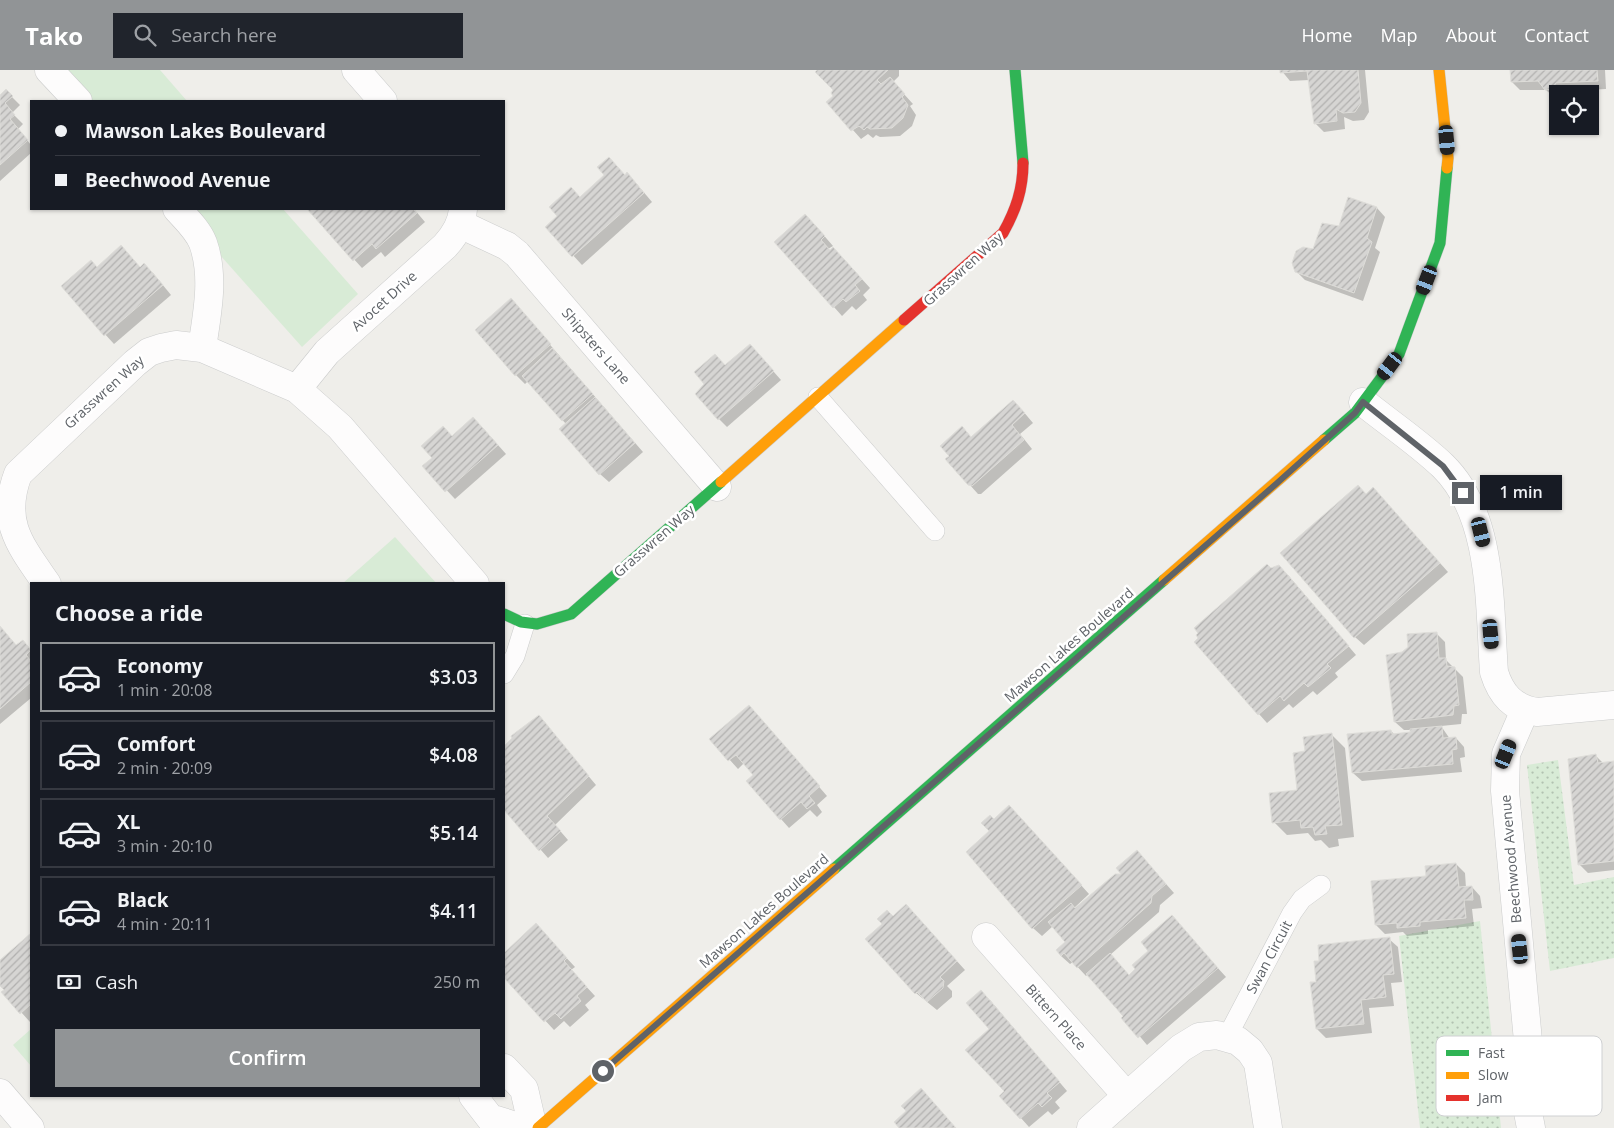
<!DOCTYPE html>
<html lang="en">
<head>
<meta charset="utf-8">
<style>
  :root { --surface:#171b24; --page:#20242c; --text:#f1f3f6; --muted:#9ea1a6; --line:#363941; --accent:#919496 }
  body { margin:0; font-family:"Open Sans",sans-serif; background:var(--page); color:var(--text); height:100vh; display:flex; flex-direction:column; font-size:19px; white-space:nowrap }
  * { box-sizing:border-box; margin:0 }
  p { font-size:16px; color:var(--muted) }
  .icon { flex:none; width:28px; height:28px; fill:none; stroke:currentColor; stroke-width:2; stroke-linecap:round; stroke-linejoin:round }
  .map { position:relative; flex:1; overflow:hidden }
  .drawer { position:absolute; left:30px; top:512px; width:475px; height:515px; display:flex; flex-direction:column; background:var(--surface); border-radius:0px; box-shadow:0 1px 4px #0004 }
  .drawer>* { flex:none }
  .top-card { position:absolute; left:30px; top:30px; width:475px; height:110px; border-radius:0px; box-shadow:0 1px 4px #0004; display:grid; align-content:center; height:110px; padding:0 25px; background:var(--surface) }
  .buttons { position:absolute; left:1549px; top:15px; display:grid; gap:10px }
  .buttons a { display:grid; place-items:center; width:50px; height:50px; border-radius:0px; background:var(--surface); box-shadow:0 1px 4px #0004; font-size:25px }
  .end { position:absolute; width:22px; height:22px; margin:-11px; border:6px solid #5f6368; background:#fff; box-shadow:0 0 0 2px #fff }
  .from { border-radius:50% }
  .bubble { position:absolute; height:35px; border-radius:0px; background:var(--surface); box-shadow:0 1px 4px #0004; font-size:16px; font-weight:600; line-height:35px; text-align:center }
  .car { position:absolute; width:15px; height:30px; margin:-15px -8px; border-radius:6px; box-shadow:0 0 4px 1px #0007; background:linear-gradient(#222 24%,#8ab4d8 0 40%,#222 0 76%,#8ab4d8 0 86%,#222 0) }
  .top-card b { display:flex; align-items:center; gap:18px; height:48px; font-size:19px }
  .top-card b+b { border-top:1px solid var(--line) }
  .top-card i { width:12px; height:12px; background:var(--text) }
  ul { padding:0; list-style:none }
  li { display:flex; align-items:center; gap:15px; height:70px; margin:0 10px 8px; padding:0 15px; border:2px solid var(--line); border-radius:0px }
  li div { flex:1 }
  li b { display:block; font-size:19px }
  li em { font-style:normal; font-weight:600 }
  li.on { border-color:var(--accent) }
  li>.icon { width:45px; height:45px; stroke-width:1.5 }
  h2 { padding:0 25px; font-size:22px; line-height:60px }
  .pay { display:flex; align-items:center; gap:12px; height:55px; padding:0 25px; font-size:19px }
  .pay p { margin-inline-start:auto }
  .button { display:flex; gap:10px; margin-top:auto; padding:10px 25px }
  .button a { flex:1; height:58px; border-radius:0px; background:var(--accent); color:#fff; font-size:20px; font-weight:600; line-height:58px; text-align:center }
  header { display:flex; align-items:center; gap:30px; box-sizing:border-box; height:70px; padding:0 25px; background:var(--accent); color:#fff }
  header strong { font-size:24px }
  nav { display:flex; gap:28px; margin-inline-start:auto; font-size:18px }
  .search { width:350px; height:45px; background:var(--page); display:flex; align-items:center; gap:12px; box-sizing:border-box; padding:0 18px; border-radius:0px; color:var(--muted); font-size:19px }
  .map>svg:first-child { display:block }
  .grass { fill:url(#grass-dots) }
  .green { fill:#d8ebd6 }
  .shadow { fill:#0003 }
  .building { fill:url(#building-hatch); stroke:#deddd9 }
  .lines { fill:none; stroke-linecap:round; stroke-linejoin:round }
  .lane-casing { stroke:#cbcccc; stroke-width:20 }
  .street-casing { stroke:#cbcccc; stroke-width:29 }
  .fast-casing { stroke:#cacacb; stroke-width:12 }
  .slow-casing { stroke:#cacacb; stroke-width:12 }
  .jam-casing { stroke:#cacacb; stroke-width:12 }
  .lane { stroke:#fdfcfc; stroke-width:19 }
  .street { stroke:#fdfcfc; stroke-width:28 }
  .fast { stroke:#30b455; stroke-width:11 }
  .slow { stroke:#ff9f0a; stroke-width:11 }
  .jam { stroke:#e5322d; stroke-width:11 }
  .route { stroke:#5f6368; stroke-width:6 }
  .labels { text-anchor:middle; stroke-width:5; stroke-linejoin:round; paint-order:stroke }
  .street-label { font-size:14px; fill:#5f6368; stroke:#fff }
  .key { fill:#fff; stroke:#cfd0d2; stroke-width:1 }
  .key-label { font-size:14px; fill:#5f6368 }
</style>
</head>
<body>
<header>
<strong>Tako</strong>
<div class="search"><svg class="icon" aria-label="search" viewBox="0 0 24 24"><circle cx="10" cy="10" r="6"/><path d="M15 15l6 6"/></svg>Search here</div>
<nav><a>Home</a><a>Map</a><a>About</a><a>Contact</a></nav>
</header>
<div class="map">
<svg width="1614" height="1058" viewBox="0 0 1614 1058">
  <defs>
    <pattern id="grass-dots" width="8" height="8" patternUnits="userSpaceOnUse" patternTransform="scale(1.25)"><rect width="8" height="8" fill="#d8ebd6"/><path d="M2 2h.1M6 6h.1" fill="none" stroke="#b2c2b1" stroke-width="1.8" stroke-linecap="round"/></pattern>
    <pattern id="building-hatch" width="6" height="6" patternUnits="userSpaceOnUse" patternTransform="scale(1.25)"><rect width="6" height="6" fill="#d6d5d3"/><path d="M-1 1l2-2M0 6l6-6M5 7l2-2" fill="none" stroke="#b1b0af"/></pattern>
  </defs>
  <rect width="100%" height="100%" fill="#efeeea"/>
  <g class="grass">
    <polygon points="1558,690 1574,815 1614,807 1614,888 1550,901 1527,695"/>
    <polygon points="1480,851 1501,1058 1420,1058 1399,866"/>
  </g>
  <g class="green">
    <polygon points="56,0 160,0 187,31 84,31"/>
    <polygon points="179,139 283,139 358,224 302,277"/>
    <polygon points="395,467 437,514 342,514"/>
    <polygon points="31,959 31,996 13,975"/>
  </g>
  <g class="shadow">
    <polygon points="819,0 899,0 899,6 893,12 913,34 910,36 916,45 912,56 900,66 880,67 876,65 873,68 868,64 861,69 828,32 834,26 834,20"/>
    <polygon points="1281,0 1365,0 1369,42 1364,50 1353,51 1344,47 1345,59 1324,62 1315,53 1309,10 1290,11"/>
    <polygon points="1511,0 1605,0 1606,19 1565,21 1563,24 1558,24 1558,28 1555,28 1546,20 1520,20 1512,12"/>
    <polygon points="6,21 20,35 12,43 23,54 18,59 31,75 31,83 0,111 0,26"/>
    <polygon points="625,106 636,113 652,132 582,195 547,157 581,128"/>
    <polygon points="1349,129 1377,138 1385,147 1375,178 1380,182 1363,231 1305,210 1296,201 1340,157"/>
    <polygon points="308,139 414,139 425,152 385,187 381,182 362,198"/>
    <polygon points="814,154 833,176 828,179 842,187 870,218 863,225 867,230 856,240 852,236 842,246 834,237"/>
    <polygon points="97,198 141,198 153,203 171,225 114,274 62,217"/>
    <polygon points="519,239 643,382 609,412 600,404 566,354 528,311 525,314 516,305 477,260"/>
    <polygon points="758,284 781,310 727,357 719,349 706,314 726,296"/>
    <polygon points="1022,340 1033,353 1020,364 1032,379 981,424 978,424 969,414 972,368"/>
    <polygon points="482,357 506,384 455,429 424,396 453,367"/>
    <polygon points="1373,418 1448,502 1364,575 1355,567 1366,425"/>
    <polygon points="1271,500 1288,505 1356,585 1335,603 1338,607 1317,625 1313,621 1293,638 1289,634 1267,653 1259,644"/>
    <polygon points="0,557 17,576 22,571 31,580 31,628 0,654"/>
    <polygon points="1436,563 1445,572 1446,590 1463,607 1467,644 1462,644 1461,654 1441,656 1450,669 1456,668 1464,677 1465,687 1460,688 1462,702 1362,711 1353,703 1391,661 1395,665 1412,663 1411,660 1404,660 1395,652 1402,584"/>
    <polygon points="757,645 827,726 817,735 822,742 817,747 810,740 789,758 781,749 755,705 744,693 738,699 711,669"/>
    <polygon points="539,647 596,715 555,755 568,770 548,788 504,738 504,678"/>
    <polygon points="1332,665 1345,678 1354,767 1338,769 1339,776 1329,778 1321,770 1315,771 1308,763 1287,765 1274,752 1298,721 1306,683"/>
    <polygon points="1595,685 1604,694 1614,693 1614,800 1588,803 1579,794"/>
    <polygon points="1018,745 1089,824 1074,838 1076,840 1124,806 1137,781 1174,823 1160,835 1159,842 1110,885 1130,906 1180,856 1226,907 1147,975 1088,904 1086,906 1073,892 1070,894 1061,886 1057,880 1067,872 1053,856 1042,866 1033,858 991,761 994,750"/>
    <polygon points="1456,794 1465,803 1466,818 1472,817 1480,826 1482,838 1472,839 1474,856 1428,860 1428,864 1407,866 1403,862 1385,864 1376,855 1372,813 1427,807"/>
    <polygon points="915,845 965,900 947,916 952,921 952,927 937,940 916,923 893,848"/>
    <polygon points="536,855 575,897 571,900 595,926 585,935 589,940 570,957 564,951 554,960 504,906 504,884"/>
    <polygon points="31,864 31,950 30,952 3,922 5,920 0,914 0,892"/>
    <polygon points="1389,869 1398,877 1402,912 1391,913 1394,936 1369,938 1372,963 1326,968 1317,959 1318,913"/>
    <polygon points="990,930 1067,1021 1055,1032 1060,1038 1052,1045 1048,1041 1029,1057 1001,1026 1006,1021 990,959"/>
  </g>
  <g class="building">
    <polygon points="817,0 888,0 877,10 881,14 890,7 905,24 902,27 908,35 903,48 892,58 870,59 867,57 864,60 859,56 851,61 826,32 833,26 831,23 833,20 815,2"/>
    <polygon points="1280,0 1358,0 1361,33 1355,42 1343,43 1336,39 1337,51 1314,54 1307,1 1280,3"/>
    <polygon points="1510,0 1597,0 1598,11 1556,13 1552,19 1545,20 1538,11 1511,12"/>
    <polygon points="6,19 13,26 5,33 15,45 10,49 28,70 0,95 0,25"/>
    <polygon points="609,87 625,105 627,102 644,123 572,187 545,157 557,146 549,137 571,117 580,127 604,105 597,97"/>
    <polygon points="1348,127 1377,137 1367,168 1372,172 1354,223 1295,202 1292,193 1296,181 1303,177 1313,179 1322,153 1339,156"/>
    <polygon points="307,139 413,139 417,143 376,179 372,174 353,191"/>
    <polygon points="805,144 825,166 821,170 830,180 833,177 862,209 855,215 860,221 846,232 843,229 833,238 774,172"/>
    <polygon points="121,175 140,197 144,193 163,215 104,266 61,216 91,190 97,197"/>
    <polygon points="511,228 551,274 515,306 475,260"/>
    <polygon points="750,274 774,301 718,350 695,324 704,314 694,302 715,284 725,295"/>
    <polygon points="552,278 593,324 562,351 522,306"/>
    <polygon points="595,327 635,373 599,405 559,359"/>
    <polygon points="1013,330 1025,343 1012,355 1024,370 972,416 968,415 945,389 949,386 940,376 962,356 971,367"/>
    <polygon points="473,347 498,375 445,422 422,396 432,388 421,376 443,356 452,366"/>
    <polygon points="1358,415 1366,424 1373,417 1440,493 1354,568 1280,483"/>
    <polygon points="1267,494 1271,498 1279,495 1349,576 1327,594 1331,598 1308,617 1304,613 1284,631 1280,626 1258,645 1194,572 1198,568 1196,565 1198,563 1194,558"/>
    <polygon points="0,556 16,575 23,570 31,580 26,585 31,591 31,612 0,639"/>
    <polygon points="1437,562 1439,588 1446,588 1447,596 1455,597 1459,635 1454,636 1453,645 1394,652 1386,585 1402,582 1408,577 1407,564"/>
    <polygon points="749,635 820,716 809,726 815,733 807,739 801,732 780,750 746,711 753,705 736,685 728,691 709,669"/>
    <polygon points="539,645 589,706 547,746 561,761 539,781 504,740 504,676 512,668 511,666"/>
    <polygon points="1442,656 1443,668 1456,667 1457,679 1452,680 1453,694 1352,703 1347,664 1391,660 1392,664 1410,662 1410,659"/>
    <polygon points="1332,663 1342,755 1325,756 1327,764 1315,765 1313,757 1301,758 1300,750 1272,753 1269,723 1297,720 1293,683 1305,681 1303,667"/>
    <polygon points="1596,684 1598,693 1614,691 1614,791 1578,795 1568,689"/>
    <polygon points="1009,735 1082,815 1032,859 966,782 989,761 981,753 990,745 994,749"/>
    <polygon points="1137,780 1166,814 1152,826 1151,833 1077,898 1064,883 1061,886 1056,880 1065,872 1048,852 1071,833 1075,838 1115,804 1121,804 1116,798"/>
    <polygon points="1456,793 1459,817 1472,816 1473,830 1464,830 1466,848 1420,852 1420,856 1397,858 1397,853 1375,855 1371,811 1426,806 1425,796"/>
    <polygon points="906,834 957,891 940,907 944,911 943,918 927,932 917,922 915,924 865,869 882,854 877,849 887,840 893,846"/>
    <polygon points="1172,845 1218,898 1138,968 1121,948 1123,946 1086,904 1110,883 1129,905 1135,899 1132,895 1148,881 1141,872"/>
    <polygon points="536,853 567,888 564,891 587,917 577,926 581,931 561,949 555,943 544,952 504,908 504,883"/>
    <polygon points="31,863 31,934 20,944 1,922 4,920 0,916 0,890"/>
    <polygon points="1390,867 1394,904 1383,905 1386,927 1361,930 1364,954 1316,959 1310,912 1316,912 1314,891 1319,891 1318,875"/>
    <polygon points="981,920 1060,1012 1047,1023 1052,1028 1042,1037 1038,1033 1020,1049 999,1026 1004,1021 965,980 989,959 966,933"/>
    <polygon points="921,1018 956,1058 899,1058 894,1052 906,1041 901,1036"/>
  </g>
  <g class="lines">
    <defs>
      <g id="lane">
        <polyline points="818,327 935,461"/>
        <polyline points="504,604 515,586 525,554"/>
        <polyline points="1227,967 1292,843 1302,829 1321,815"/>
      </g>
      <g id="street">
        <polyline points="49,0 78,31"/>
        <polyline points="356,0 383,31"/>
        <path d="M 177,139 C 186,149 198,160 203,173 C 215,207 207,244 202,278"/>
        <polyline points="460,154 507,176 517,184 717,417"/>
        <path d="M 297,319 L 327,282 L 445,176 C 455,165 462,154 463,139"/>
        <path d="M 1363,332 C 1389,353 1419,373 1443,396 C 1494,446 1489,536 1494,602 C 1501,625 1513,638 1537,642 L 1614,635"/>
        <path d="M 47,514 C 20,475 0,452 18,404 L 135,293 L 149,282 L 161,278 L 176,275 L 202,278 L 297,319 L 340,357 L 475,514"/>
        <polyline points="1525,640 1506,684 1505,721 1529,982 1520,1000 1531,1058"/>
        <polyline points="986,867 1127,1026"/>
        <polyline points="504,998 524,1019 533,1058"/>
        <polyline points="0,1023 30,1058"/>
        <polyline points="473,1026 490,1048 522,1058"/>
        <polyline points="1091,1058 1181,978 1199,967 1217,965 1238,971 1250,981 1258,993 1268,1058"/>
      </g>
      <g id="fast">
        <polyline points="1015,0 1023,93"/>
        <polyline points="1324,370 1355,343 1399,284 1440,173 1447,98"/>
        <polyline points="504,544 521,552 537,554 571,544 721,412"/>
        <polyline points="834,799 1164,510"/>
      </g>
      <g id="slow">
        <polyline points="1439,0 1448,88 1447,98"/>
        <polyline points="721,412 904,250"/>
        <polyline points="1164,510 1324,370"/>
        <polyline points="538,1058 834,799"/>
      </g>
      <path id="jam" d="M 904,250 L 1003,163 C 1016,140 1023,119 1023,93"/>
    </defs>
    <use href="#lane" class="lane-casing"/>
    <use href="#street" class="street-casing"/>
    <use href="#fast" class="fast-casing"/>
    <use href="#slow" class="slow-casing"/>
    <use href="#jam" class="jam-casing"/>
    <use href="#lane" class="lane"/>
    <use href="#street" class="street"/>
    <use href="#fast" class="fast"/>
    <use href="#slow" class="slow"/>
    <use href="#jam" class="jam"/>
  </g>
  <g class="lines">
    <polyline class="route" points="603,1001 1276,414 1355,343 1363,332 1443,396 1463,423"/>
  </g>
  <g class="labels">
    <g class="street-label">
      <text transform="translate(963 199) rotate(-42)" y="5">Grasswren Way</text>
      <text transform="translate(384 231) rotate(-42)" y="5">Avocet Drive</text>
      <text transform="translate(596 276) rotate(49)" y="5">Shipsters Lane</text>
      <text transform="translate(104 322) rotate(-42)" y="5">Grasswren Way</text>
      <text transform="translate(654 471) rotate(-41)" y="5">Grasswren Way</text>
      <text transform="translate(1069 575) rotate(-41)" y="5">Mawson Lakes Boulevard</text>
      <text transform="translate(1511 789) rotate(-95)" y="5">Beechwood Avenue</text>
      <text transform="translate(764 841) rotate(-41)" y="5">Mawson Lakes Boulevard</text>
      <text transform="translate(1269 887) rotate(-62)" y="5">Swan Circuit</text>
      <text transform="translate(1056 947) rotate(48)" y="5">Bittern Place</text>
    </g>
  </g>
  <rect x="1436" y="966" width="166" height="80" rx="8" class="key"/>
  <rect x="1446" y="980" width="23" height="6" fill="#30b455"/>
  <rect x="1446" y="1002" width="23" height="7" fill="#ff9f0a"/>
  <rect x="1446" y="1025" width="23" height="6" fill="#e5322d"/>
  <g class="key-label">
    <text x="1478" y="988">Fast</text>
    <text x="1478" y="1010">Slow</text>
    <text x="1478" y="1033">Jam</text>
  </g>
</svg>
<div class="buttons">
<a><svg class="icon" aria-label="locate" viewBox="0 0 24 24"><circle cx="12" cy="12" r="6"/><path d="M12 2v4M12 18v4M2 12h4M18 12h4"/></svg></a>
</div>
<i class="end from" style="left:603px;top:1001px"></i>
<i class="end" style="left:1463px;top:423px"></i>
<div class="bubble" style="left:1480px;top:405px;width:82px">1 min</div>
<i class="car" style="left:1447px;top:70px;rotate:175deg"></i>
<i class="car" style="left:1427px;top:210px;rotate:201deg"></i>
<i class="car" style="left:1390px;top:296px;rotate:217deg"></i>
<i class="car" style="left:1481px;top:462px;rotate:166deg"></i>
<i class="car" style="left:1491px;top:564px;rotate:175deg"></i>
<i class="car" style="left:1506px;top:684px;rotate:22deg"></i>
<i class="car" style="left:1520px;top:879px;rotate:354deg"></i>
<div class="top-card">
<b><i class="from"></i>Mawson Lakes Boulevard</b>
<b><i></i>Beechwood Avenue</b>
</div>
<section class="drawer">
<h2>Choose a ride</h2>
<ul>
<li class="on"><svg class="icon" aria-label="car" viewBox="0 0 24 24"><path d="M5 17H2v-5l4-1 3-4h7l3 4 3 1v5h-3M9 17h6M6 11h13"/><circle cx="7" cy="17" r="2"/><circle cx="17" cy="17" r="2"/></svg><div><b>Economy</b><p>1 min · 20:08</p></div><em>$3.03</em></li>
<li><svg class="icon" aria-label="car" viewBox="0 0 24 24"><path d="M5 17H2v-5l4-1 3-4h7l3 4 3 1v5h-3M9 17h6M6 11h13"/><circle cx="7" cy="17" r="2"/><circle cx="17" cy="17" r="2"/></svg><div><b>Comfort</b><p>2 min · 20:09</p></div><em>$4.08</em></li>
<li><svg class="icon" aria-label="car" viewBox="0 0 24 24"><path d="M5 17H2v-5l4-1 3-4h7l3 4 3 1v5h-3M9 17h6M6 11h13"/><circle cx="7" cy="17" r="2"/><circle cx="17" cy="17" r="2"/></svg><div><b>XL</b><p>3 min · 20:10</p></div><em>$5.14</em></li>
<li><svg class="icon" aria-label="car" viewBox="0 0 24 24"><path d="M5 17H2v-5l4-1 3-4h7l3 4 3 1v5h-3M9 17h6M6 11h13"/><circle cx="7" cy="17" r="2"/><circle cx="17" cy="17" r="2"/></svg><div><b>Black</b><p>4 min · 20:11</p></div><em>$4.11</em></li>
</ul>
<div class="pay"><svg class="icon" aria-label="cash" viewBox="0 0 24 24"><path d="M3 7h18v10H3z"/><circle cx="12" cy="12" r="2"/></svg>Cash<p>250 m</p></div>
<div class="button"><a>Confirm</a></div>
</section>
</div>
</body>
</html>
